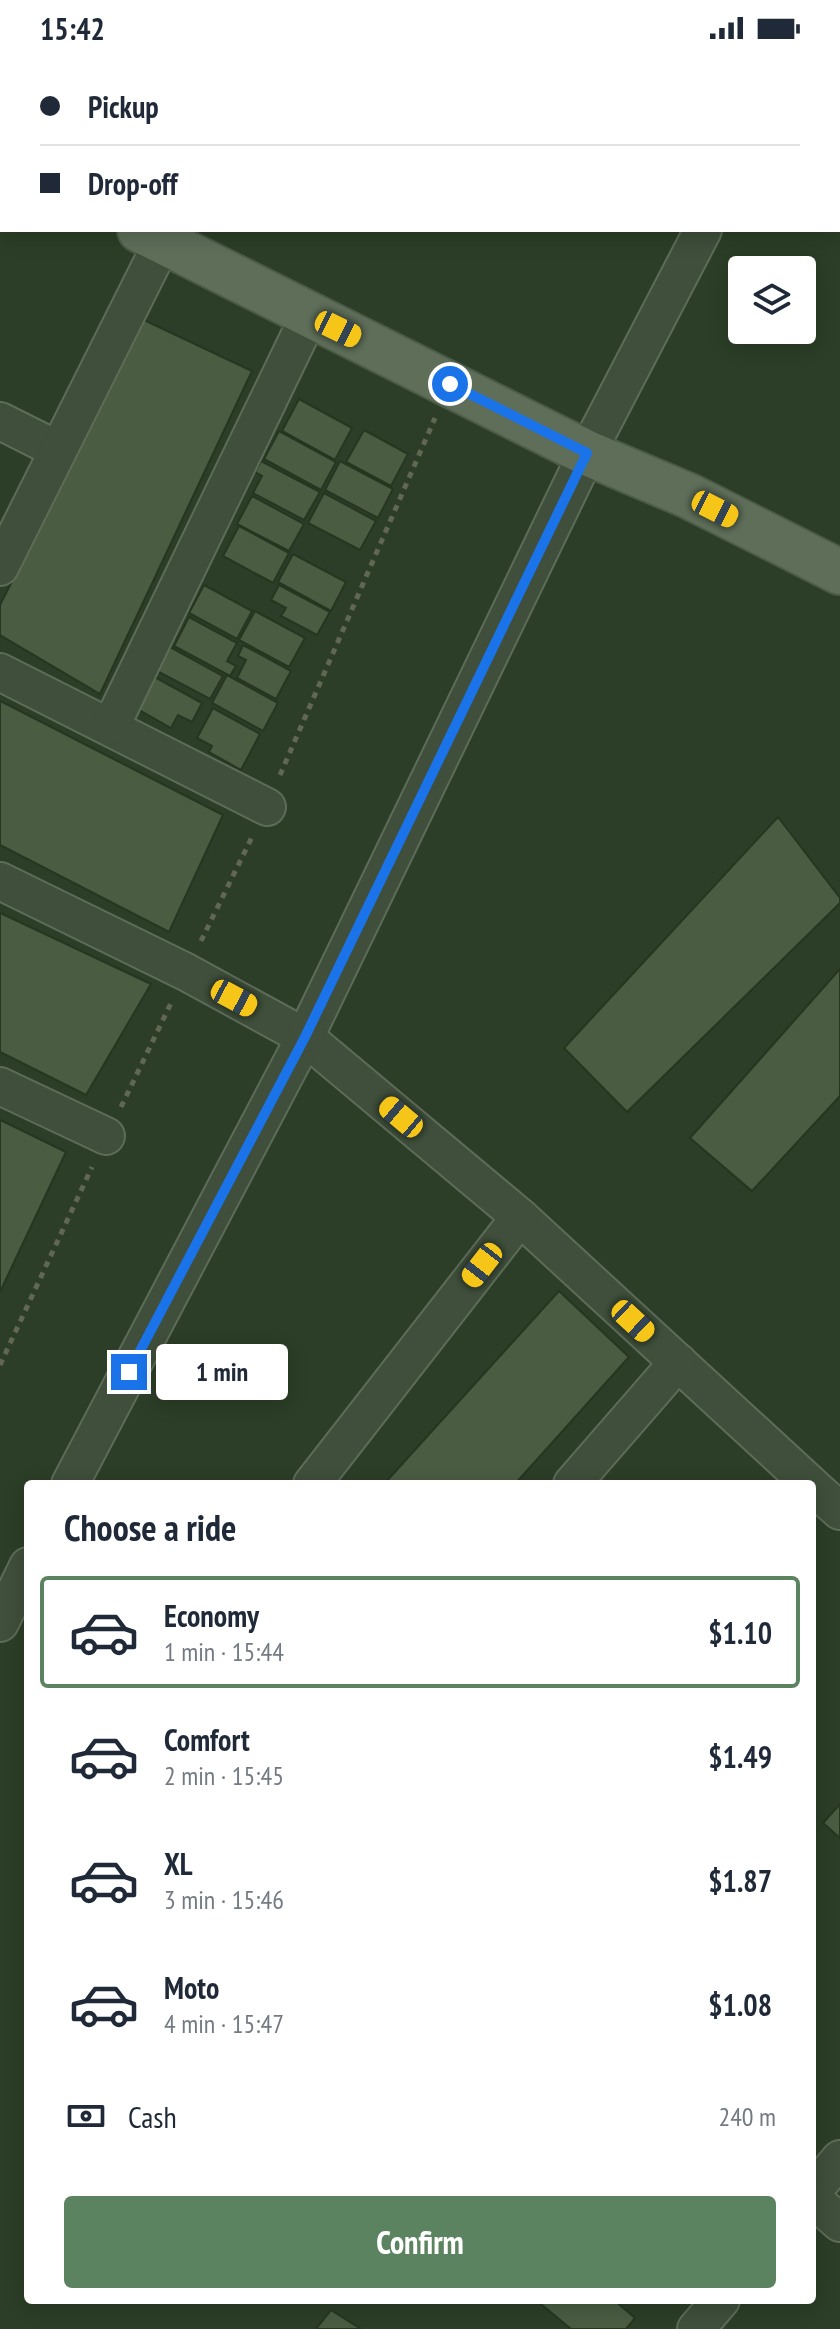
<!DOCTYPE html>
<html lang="en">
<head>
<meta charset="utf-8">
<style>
  :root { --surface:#fff; --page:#f6f6f7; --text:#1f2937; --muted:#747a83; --line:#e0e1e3; --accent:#5c8360 }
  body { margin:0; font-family:"PT Sans Narrow",sans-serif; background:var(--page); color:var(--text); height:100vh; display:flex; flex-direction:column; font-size:30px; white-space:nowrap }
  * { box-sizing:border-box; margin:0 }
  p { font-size:26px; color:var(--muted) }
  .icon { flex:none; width:44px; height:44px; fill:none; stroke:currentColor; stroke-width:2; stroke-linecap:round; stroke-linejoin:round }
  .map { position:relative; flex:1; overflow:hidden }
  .sheet { position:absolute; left:24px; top:1424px; width:792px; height:824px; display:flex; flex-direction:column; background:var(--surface); border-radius:8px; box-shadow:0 4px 20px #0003 }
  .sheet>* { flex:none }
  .guide { position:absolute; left:0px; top:0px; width:840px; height:176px; box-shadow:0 4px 20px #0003; display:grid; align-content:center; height:176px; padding:0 40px; background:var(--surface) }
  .buttons { position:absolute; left:728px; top:200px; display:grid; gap:16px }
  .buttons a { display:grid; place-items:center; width:88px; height:88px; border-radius:8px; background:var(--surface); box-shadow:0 4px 20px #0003; font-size:40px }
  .end { position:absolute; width:36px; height:36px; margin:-18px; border:10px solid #1a73e8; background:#fff; box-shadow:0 0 0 4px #fff }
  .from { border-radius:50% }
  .bubble { position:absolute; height:56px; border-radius:8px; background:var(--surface); box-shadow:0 4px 20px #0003; font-size:26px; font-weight:700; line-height:56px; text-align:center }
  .car { position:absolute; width:24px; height:48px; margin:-24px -12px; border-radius:10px; box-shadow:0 0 6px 2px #0007; background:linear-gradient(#f5c518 24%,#345 0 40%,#f5c518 0 76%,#345 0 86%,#f5c518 0) }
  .guide b { display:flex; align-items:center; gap:28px; height:76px; font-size:30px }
  .guide b+b { border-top:2px solid var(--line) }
  .guide i { width:20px; height:20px; background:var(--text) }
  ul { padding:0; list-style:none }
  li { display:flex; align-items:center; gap:24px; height:112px; margin:0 16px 12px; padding:0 24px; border:4px solid transparent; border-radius:8px }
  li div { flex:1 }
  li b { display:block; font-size:30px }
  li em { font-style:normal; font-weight:700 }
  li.active { border-color:var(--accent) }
  li>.icon { width:72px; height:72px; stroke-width:1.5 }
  h2 { padding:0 40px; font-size:36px; line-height:96px }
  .pay { display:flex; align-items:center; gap:20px; height:88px; padding:0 40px; font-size:30px }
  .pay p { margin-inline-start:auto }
  .primary-button { display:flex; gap:16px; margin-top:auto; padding:16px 40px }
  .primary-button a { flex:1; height:92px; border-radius:8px; background:var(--accent); color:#fff; font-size:32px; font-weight:700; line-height:92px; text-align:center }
  .status { display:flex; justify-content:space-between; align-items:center; height:56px; padding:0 40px; background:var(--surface); direction:ltr }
  .status svg { height:22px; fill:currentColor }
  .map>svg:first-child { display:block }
  .building { fill:#4a5d43; stroke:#263621; stroke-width:2 }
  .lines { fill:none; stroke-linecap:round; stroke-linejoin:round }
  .street-casing { stroke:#5d6c58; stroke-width:40 }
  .primary-casing { stroke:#4b5b47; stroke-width:48 }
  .path { stroke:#616752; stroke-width:5; stroke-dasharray:6 6; stroke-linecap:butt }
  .street { stroke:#3f4f3b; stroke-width:36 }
  .primary { stroke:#5e6e59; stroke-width:44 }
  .route { stroke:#1a73e8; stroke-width:10 }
</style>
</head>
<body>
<div class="status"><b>15:42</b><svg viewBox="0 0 49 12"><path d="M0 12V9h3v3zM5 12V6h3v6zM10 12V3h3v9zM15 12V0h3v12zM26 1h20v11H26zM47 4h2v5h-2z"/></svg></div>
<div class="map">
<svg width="840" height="2273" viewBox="0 0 840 2273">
  <rect width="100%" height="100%" fill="#2c3e27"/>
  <g class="building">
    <polygon points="144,264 252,315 100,638 0,579 0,549"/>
    <polygon points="299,343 352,372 335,404 282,375"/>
    <polygon points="364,374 408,398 391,430 346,406"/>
    <polygon points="279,375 336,406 321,434 264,403"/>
    <polygon points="261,405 320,436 304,464 253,437 262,420 255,416"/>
    <polygon points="340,405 393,433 378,462 325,434"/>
    <polygon points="324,437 376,465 360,494 308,467"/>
    <polygon points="252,440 304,468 289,495 237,468"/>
    <polygon points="239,470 289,497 273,527 223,500"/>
    <polygon points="293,498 346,526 331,555 278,526"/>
    <polygon points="204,529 252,555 237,583 189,557"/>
    <polygon points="279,529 330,556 317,579 281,560 286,552 271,544"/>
    <polygon points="255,555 305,582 289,611 239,584"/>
    <polygon points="189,561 237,587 227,605 236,610 230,620 174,590"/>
    <polygon points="243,589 291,615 276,643 237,622 246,604 238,600"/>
    <polygon points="170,591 223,620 210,643 157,615"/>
    <polygon points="151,619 202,647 192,666 178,659 171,672 134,651"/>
    <polygon points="227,619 278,647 263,675 212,647"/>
    <polygon points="0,645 223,759 169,876 0,789"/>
    <polygon points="213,652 260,678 241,714 209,696 212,690 197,682"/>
    <polygon points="778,761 840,842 840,847 627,1056 564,992"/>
    <polygon points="0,857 151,928 86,1039 0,996"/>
    <polygon points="840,913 840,1040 752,1135 690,1082"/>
    <polygon points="0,1064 66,1096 0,1236"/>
    <polygon points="559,1235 629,1301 515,1428 384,1428"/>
    <polygon points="840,1748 840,1782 823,1767"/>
    <polygon points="536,2244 614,2244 635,2262 626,2273 571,2273"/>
    <polygon points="331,2254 361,2273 316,2273"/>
  </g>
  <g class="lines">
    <defs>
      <g id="street">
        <polyline points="792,2 793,0"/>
        <polyline points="0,365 58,394"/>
        <polyline points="0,511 163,185"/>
        <polyline points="0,616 267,751"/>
        <polyline points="111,670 309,260"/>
        <polyline points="0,825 186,916 305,981 520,1161 810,1428"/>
        <polyline points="0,1030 106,1080"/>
        <polyline points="70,1428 305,981 587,397 703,174"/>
        <polyline points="312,1428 520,1161"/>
        <polyline points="572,1428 678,1306"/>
        <polyline points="812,1430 840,1455"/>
        <polyline points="0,1567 28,1510"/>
        <polyline points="812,2136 840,2103"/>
        <polyline points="812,2142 840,2167"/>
        <polyline points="696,2273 721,2244"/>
      </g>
      <g id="primary">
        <polyline points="0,105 2,106"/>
        <polyline points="140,174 587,397 689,440 840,516"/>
      </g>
    </defs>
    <use href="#street" class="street-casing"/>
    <use href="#primary" class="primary-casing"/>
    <g class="path">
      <polyline points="280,719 435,362"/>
      <polyline points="201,885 253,779"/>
      <polyline points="121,1051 172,945"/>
      <polyline points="0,1309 92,1111"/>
    </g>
    <use href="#street" class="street"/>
    <use href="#primary" class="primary"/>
  </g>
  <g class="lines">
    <polyline class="route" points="129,1316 305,981 587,397 450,328"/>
  </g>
</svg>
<div class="buttons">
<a><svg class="icon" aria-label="layers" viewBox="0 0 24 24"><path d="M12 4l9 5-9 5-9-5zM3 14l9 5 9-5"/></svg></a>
</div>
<i class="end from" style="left:450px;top:328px"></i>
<i class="end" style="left:129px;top:1316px"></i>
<div class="bubble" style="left:156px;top:1288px;width:132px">1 min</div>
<i class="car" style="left:338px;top:273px;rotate:116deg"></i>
<i class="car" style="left:715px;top:453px;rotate:117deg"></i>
<i class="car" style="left:234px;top:942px;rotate:118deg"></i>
<i class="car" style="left:401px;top:1061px;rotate:310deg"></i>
<i class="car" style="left:482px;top:1209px;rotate:218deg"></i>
<i class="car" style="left:633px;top:1265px;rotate:133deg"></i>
<div class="guide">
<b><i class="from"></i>Pickup</b>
<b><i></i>Drop-off</b>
</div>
<section class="sheet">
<h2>Choose a ride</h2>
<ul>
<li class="active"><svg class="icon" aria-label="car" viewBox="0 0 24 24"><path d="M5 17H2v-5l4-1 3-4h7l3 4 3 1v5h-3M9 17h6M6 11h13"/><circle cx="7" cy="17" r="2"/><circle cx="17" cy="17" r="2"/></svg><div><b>Economy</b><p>1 min · 15:44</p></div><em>$1.10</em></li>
<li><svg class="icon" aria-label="car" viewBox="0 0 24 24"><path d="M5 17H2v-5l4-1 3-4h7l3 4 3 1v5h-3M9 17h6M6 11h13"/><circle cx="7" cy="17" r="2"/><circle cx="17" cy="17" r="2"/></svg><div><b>Comfort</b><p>2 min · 15:45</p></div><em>$1.49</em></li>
<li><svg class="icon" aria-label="car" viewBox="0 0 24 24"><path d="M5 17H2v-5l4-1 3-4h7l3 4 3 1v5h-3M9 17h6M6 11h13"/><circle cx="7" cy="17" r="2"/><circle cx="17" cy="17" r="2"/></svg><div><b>XL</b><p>3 min · 15:46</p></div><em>$1.87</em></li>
<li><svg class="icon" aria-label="car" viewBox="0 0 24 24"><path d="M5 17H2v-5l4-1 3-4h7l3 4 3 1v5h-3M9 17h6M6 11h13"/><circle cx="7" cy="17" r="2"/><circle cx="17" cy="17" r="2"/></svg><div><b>Moto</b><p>4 min · 15:47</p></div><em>$1.08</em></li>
</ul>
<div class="pay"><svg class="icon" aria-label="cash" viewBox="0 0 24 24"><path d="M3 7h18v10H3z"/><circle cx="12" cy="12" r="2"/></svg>Cash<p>240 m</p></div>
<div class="primary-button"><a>Confirm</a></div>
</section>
</div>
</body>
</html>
